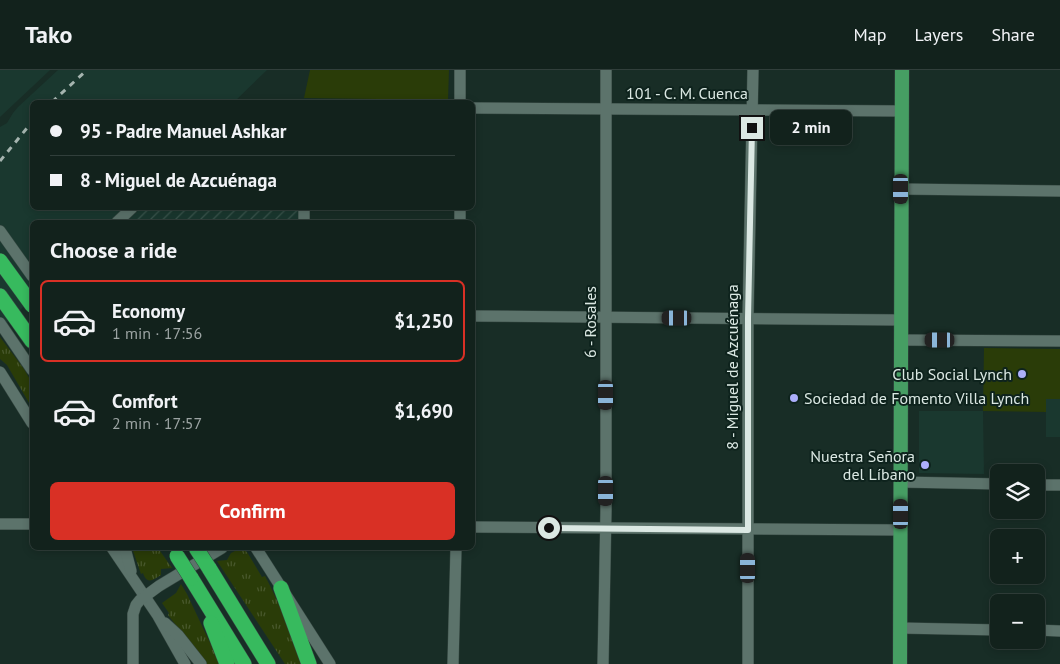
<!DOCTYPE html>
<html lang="en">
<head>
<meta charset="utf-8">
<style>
  :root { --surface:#12221c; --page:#1b2a25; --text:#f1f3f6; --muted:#9ca4a3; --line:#313f3b; --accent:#d93025 }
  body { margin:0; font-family:"PT Sans",sans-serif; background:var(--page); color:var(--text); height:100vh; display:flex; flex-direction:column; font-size:19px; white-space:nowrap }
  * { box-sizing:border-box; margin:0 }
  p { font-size:16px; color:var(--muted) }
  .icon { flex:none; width:28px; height:28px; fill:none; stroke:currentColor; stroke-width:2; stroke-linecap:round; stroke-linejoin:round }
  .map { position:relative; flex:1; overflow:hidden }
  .side { position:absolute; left:30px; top:150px; width:445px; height:330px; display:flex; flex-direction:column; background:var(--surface); border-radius:8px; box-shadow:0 2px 8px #0003,0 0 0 1px var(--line) }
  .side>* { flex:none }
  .hud { position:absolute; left:30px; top:30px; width:445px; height:110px; border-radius:8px; box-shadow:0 2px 8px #0003,0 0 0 1px var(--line); display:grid; align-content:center; height:110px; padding:0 20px; background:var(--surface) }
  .tools { position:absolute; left:990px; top:394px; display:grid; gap:10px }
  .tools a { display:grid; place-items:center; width:55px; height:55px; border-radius:8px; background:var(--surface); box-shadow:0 2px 8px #0003,0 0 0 1px var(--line); font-size:25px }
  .end { position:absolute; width:22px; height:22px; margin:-11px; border:6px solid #dbe8e3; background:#111; box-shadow:0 0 0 2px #111 }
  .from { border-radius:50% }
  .bubble { position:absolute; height:35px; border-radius:8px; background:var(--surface); box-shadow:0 2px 8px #0003,0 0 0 1px var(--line); font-size:16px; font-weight:700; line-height:35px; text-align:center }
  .car { position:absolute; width:15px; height:30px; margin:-15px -8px; border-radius:6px; box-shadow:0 0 4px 1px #0007; background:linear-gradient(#222 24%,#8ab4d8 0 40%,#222 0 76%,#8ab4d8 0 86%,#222 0) }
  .hud b { display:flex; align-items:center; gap:18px; height:48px; font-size:19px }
  .hud b+b { border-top:1px solid var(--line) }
  .hud i { width:12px; height:12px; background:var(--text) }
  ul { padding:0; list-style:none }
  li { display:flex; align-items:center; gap:15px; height:82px; margin:0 10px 8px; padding:0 10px; border:2px solid transparent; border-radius:8px }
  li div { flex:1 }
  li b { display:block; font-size:19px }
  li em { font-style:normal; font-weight:700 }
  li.current { border-color:var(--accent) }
  li>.icon { width:45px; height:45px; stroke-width:1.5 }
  h2 { padding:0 20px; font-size:22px; line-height:60px }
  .button { display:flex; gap:10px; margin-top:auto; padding:10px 20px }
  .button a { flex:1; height:58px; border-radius:8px; background:var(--accent); color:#fff; font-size:20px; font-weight:700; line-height:58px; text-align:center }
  header { display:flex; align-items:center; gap:30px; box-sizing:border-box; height:70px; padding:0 25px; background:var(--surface); border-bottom:1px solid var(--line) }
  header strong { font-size:24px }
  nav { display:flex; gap:28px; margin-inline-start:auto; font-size:18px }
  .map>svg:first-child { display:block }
  .built { fill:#1a382f }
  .industrial { fill:url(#industrial-furrows) }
  .grass { fill:url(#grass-tufts) }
  .garden { fill:#2a3c08 }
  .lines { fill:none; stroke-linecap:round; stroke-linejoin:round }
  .minor-casing { stroke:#364842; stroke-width:12 }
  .major-casing { stroke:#364842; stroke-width:15 }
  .highway-casing { stroke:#364842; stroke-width:16 }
  .minor { stroke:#5c736b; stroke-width:11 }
  .major { stroke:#469e63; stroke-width:14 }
  .highway { stroke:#37ba5e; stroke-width:15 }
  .rail { stroke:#a5b4af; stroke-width:3; stroke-dasharray:6 6; stroke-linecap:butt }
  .highway-bridge-casing { stroke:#364842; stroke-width:16; stroke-linecap:butt }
  .highway-bridge { stroke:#37ba5e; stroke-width:15 }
  .route { stroke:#dbe8e3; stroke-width:6 }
  .poi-dot { fill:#acaffb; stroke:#0e231d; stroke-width:2 }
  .labels { text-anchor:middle; stroke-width:4; stroke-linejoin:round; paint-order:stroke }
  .street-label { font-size:16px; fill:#dbe8e3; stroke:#0e231d }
  .poi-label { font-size:16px; fill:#dbe8e3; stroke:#0e231d; text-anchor:end }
</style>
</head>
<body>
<header>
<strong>Tako</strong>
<nav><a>Map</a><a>Layers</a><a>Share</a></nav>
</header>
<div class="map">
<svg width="1060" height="594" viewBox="0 0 1060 594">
  <defs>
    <pattern id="industrial-furrows" width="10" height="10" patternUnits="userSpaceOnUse" patternTransform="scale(1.25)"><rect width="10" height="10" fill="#1a382f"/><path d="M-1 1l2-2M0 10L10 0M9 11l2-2" fill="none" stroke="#3b554d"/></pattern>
    <pattern id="grass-tufts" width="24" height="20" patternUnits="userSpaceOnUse" patternTransform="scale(1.25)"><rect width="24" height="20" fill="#2a3c08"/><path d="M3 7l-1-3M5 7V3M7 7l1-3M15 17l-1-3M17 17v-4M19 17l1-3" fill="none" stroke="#48582c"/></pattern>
  </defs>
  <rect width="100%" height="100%" fill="#182d26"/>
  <g class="built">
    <polygon points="0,0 50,0 0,47"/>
    <polygon points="58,0 267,0 234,32 32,32 32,138 128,138 113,152 32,152 32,228 0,260 0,57 7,53 13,43 18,37"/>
    <rect x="1046" y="329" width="14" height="38"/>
    <polygon points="919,341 983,341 984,404 919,403"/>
  </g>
  <polygon class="industrial" points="141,138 299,138 298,152 126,152"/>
  <g class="grass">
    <polygon points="0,267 24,299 32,313 32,338 7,295 0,289"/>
    <path d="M 132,478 L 158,478 L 172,498 L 161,499 L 161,505 C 153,510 147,515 143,503 L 141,504 Z"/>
    <path d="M 241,478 L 247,482 L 262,507 L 265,506 C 280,534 291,564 303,594 L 285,594 L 217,491 L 227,490 L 231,483 Z"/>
    <polygon points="181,514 187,524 220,594 206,594 168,545 169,543 162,533 176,523"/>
  </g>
  <g class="garden">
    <polygon points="310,0 449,0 448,30 304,28"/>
    <polygon points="984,278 1060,279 1060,329 1046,329 1046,342 983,341"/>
  </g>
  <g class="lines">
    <defs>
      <g id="minor">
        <polyline points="460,32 460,0"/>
        <polyline points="472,38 902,41"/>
        <polyline points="901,119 1060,121"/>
        <polyline points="304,138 304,152"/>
        <polyline points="460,138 460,152"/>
        <polyline points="117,152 132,138"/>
        <polyline points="0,161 32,206"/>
        <polyline points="472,246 901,250"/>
        <polyline points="0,253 32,300"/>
        <polyline points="900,270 1060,271"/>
        <polyline points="0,302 32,353"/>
        <polyline points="901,412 999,414"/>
        <polyline points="1036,415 1060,415"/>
        <polyline points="0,454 32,454"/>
        <polyline points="472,457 901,460"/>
        <polyline points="112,478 158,546 185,594"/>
        <polyline points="125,478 131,501"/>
        <polyline points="256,478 330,594"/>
        <polyline points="165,553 178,565 201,594"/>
        <polyline points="900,558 999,560"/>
        <polyline points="1036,560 1060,561"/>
        <polyline points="133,594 133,544 136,535 140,530 159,516 222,478"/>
        <polyline points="453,594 456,478"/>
        <polyline points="603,594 606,441 606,0"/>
        <polyline points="748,594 748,248 753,0"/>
      </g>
      <polyline id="major" points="900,594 902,0"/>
      <g id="highway">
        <polyline points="0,191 32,235"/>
        <polyline points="0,226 32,271"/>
        <polyline points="209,498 268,594"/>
        <polyline points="191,508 244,594"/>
        <polyline points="281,518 309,594"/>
        <polyline points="211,553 227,594"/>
      </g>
    </defs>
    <use href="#minor" class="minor-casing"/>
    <use href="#major" class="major-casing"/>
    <use href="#highway" class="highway-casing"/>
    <use href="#minor" class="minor"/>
    <use href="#major" class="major"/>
    <use href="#highway" class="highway"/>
    <g class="rail">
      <polyline points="52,32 87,0"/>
      <polyline points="0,91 32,52"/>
    </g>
    <defs>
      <g id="highway-bridge">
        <polyline points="196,478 209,498"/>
        <polyline points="177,486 191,508"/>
      </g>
    </defs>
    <use href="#highway-bridge" class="highway-bridge-casing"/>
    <use href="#highway-bridge" class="highway-bridge"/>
  </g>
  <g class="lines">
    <polyline class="route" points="549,458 748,460 748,248 752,58"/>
  </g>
  <g class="poi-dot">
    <circle cx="1022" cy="304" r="5"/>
    <circle cx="794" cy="328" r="5"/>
    <circle cx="925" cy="395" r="5"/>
  </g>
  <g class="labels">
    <g class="street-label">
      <text x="687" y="29">101 - C. M. Cuenca</text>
      <text transform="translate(590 252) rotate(-90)" y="6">6 - Rosales</text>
      <text transform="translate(732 297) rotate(-90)" y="6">8 - Miguel de Azcuénaga</text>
    </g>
    <g class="poi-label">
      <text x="1012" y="310">Club Social Lynch</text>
      <text x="804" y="334" text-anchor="start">Sociedad de Fomento Villa Lynch</text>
      <text x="915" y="392">Nuestra Señora<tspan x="915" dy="18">del Líbano</tspan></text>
    </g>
  </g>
</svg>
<div class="tools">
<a><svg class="icon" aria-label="layers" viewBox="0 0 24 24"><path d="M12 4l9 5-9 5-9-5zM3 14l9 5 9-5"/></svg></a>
<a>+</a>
<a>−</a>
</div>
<i class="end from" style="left:549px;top:458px"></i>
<i class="end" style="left:752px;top:58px"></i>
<div class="bubble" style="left:770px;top:40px;width:82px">2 min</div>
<i class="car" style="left:901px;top:119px;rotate:180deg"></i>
<i class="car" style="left:677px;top:248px;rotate:270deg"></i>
<i class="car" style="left:940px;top:270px;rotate:270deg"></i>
<i class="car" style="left:606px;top:325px;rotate:180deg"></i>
<i class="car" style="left:606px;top:421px;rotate:180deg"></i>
<i class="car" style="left:901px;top:444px;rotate:0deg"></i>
<i class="car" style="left:748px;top:498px;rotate:0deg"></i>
<div class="hud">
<b><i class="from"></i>95 - Padre Manuel Ashkar</b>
<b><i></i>8 - Miguel de Azcuénaga</b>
</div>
<section class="side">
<h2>Choose a ride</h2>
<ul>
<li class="current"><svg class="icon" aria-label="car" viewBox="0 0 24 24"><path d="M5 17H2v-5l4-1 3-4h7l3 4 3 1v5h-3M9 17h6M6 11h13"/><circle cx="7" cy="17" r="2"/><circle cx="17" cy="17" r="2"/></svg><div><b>Economy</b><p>1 min · 17:56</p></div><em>$1,250</em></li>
<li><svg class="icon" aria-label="car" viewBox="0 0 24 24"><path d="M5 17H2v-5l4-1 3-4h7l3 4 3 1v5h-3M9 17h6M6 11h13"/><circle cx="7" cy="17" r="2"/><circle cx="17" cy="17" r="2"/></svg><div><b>Comfort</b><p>2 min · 17:57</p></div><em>$1,690</em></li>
</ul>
<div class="button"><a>Confirm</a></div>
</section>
</div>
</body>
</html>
